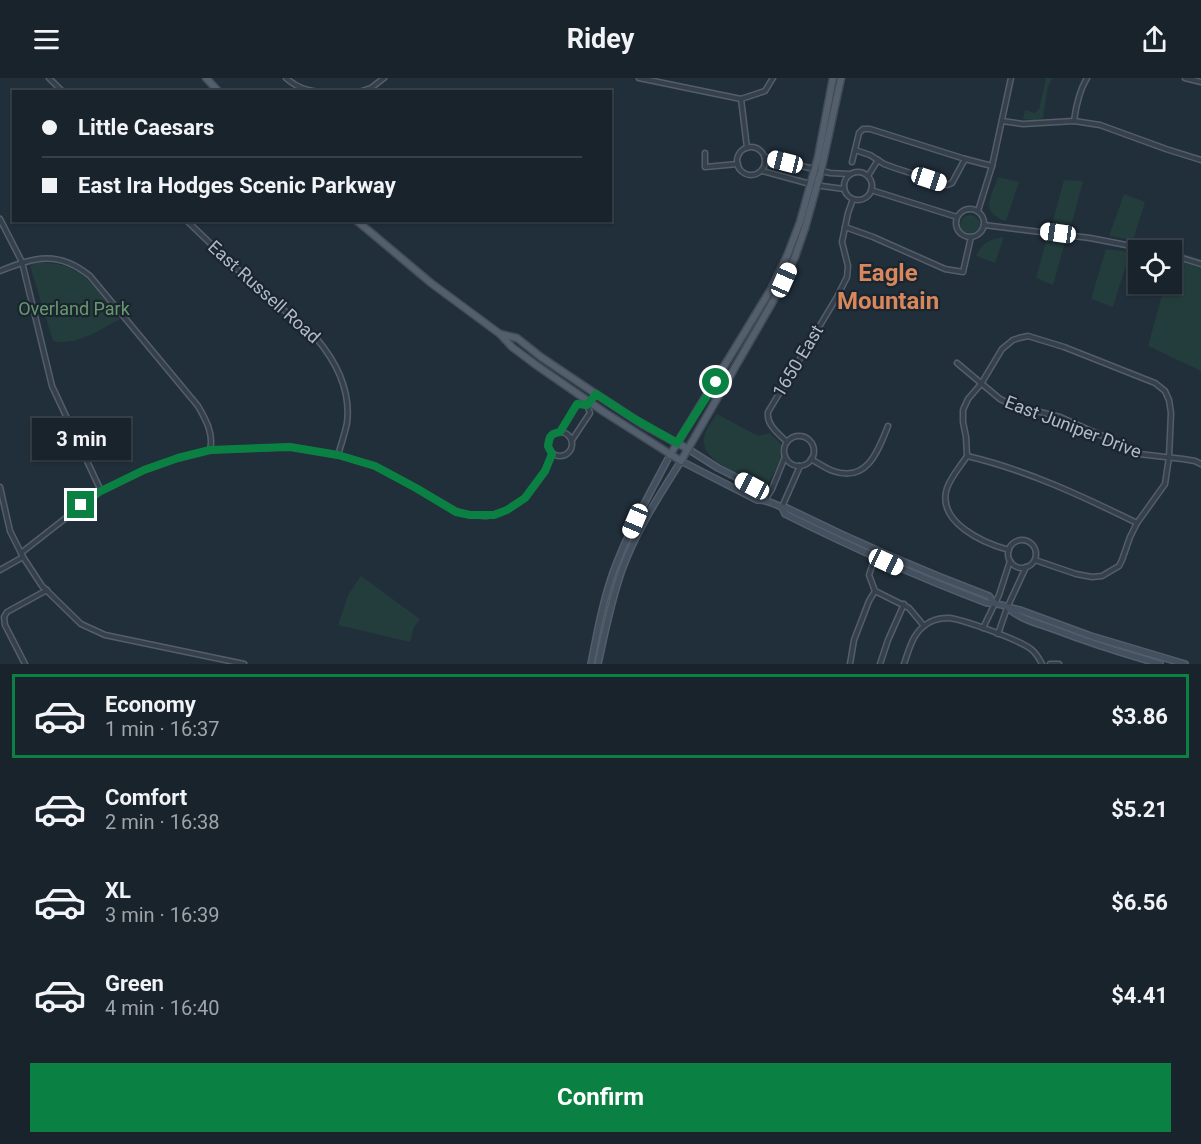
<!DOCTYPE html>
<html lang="en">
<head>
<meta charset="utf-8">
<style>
  :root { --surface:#19232c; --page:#262f38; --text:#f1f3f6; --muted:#9fa4a9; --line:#374048; --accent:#0b8043 }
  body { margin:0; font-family:Roboto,sans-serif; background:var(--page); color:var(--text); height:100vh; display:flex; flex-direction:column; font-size:22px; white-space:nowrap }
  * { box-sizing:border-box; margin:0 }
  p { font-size:20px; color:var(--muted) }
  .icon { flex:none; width:33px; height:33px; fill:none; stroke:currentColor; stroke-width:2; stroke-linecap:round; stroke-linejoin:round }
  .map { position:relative; height:586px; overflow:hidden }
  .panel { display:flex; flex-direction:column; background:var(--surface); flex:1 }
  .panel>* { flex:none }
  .top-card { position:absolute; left:12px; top:12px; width:600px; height:132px; border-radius:0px; box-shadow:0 2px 4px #0004,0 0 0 2px var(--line); display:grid; align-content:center; height:132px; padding:0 30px; background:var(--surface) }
  .fabs { position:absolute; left:1128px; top:162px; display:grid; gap:12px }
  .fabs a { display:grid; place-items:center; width:54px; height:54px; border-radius:0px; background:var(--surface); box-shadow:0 2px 4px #0004,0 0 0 2px var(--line); font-size:30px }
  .end { position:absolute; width:27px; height:27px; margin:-14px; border:8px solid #0b8043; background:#fff; box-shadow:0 0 0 3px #fff }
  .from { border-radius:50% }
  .bubble { position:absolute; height:42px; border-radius:0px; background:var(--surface); box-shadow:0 2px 4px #0004,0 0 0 2px var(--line); font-size:20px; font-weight:700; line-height:42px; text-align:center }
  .car { position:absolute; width:18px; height:36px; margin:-18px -9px; border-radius:8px; box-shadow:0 0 4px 2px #0007; background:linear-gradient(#fff 24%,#345 0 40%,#fff 0 76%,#345 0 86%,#fff 0) }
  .top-card b { display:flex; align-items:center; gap:21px; height:57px; font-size:22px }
  .top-card b+b { border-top:2px solid var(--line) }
  .top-card i { width:15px; height:15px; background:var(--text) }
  ul { padding:10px 0 0; list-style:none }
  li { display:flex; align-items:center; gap:18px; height:84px; margin:0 12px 9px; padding:0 18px; border:3px solid transparent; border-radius:0px }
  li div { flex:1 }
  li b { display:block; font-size:22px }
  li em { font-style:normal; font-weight:700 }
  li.selected { border-color:var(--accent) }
  li>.icon { width:54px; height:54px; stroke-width:1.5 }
  .primary-button { display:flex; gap:12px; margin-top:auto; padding:12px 30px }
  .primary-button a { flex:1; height:69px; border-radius:0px; background:var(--accent); color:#fff; font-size:24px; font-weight:700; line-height:69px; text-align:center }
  header { display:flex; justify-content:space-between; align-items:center; height:78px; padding:0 30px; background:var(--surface); font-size:27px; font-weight:700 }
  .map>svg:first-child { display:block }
  .green { fill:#233c3c }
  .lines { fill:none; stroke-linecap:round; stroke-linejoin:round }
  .street-casing { stroke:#535e69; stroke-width:7 }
  .secondary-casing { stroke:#535e69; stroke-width:8 }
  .primary-casing { stroke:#414c57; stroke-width:9 }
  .street { stroke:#35404c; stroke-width:4 }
  .secondary { stroke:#43505f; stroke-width:5 }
  .primary { stroke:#535f6c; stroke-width:6 }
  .route { stroke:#0b8043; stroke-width:8 }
  .labels { text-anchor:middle; stroke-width:4.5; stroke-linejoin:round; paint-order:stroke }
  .street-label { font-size:18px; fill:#b0bbc7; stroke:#1b2530 }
  .park-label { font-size:18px; fill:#67996e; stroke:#1b2530 }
  .district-label { font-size:24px; font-weight:bold; fill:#d7875b; stroke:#1b2530 }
</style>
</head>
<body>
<header><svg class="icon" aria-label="menu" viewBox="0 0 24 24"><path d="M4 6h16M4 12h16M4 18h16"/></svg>Ridey<svg class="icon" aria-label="share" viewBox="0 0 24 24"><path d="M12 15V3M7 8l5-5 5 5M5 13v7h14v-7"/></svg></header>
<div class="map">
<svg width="1201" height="586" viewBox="0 0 1201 586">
  <rect width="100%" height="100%" fill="#212f3b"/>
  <g class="green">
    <polygon points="1046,0 1052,0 1048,9 1043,40 1034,42 1023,41 1025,32 1035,35 1039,31"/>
    <path d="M 998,99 L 1019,104 L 1006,143 C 979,135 991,120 998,99 Z"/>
    <polygon points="1064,102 1083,103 1070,152 1051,150"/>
    <polygon points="1124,116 1145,124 1133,162 1109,158"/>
    <circle cx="970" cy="147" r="10"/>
    <path d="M 1002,159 L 1004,159 L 995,185 L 976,178 C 981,166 990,161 1002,159 Z"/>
    <polygon points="1047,160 1065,164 1053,207 1036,200"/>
    <polygon points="1106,171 1130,174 1113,229 1091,221"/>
    <path d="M 1178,174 L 1201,181 L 1201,293 L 1148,268 L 1165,206 L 1172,206 C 1172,194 1168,181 1178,174 Z"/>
    <path d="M 36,185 C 82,182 94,209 120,241 C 100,252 76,268 53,263 L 30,188 Z"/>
    <path d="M 717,336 L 758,358 L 770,355 L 782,367 L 781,382 L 764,412 C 752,405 741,399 730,392 C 701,375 695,364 717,336 Z"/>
    <polygon points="361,498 420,541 414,549 410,564 338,547 348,517"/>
  </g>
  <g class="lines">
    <defs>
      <g id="street">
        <polyline points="49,0 63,14"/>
        <path d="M 286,0 C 296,9 305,12 319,14"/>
        <polyline points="639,0 741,21 765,13 773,0"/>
        <polyline points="1185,0 1201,4"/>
        <polyline points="359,14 371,10 384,0"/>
        <polyline points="741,21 747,70"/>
        <polyline points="1002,43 1023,46 1074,43 1100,47 1166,71 1201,82"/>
        <path d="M 1074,43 C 1076,28 1079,13 1087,0"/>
        <circle cx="751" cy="83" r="14"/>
        <polyline points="855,72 870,77 884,86 895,90 947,107 952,105 965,81"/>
        <polyline points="705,75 705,89 738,86"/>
        <polyline points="765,79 830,95 849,96"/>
        <polyline points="852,84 859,55 863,51 870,51 965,81 992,88"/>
        <polyline points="762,93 814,107 844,111"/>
        <circle cx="858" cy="108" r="14"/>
        <polyline points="868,98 878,82"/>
        <polyline points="871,112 957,139"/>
        <circle cx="970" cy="145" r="14"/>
        <polyline points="978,133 992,88 1011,0"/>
        <polyline points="0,141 22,184 52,308 101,413"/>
        <path d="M 186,142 L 237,191 L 317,261 C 337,285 351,313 347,345 C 345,355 341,367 338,377"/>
        <polyline points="984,147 1090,160 1152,172"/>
        <polyline points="845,149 873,159 945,191 963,194 971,159"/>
        <polyline points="1172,177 1201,186"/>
        <path d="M 0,193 C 35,179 58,172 90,198 L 198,328 C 206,342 214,356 210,372"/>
        <polyline points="957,285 1000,321 1012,327 1060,339 1107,360 1139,376 1183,381 1195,383 1201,386"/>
        <circle cx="560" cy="366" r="12"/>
        <polyline points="560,354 577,326 587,327"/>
        <circle cx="799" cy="373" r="15"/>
        <polyline points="572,362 590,335 587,327"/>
        <path d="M 787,364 C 779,356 766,347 768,334 L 837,219 L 847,199 L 848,188 L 842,164 L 848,135 L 853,121"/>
        <path d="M 967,378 C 1027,392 1082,418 1137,445"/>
        <path d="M 811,381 C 818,385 825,390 833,393 C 867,405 878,373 888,348"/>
        <polyline points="0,409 10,453 23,479 42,508 81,546 105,557 244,586"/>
        <polyline points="766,421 772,411 785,379"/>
        <polyline points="782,429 800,388"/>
        <circle cx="1022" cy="476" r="14"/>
        <path d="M 1009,472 C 983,465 936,444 947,410 C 952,397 960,389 967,378 L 966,359 L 963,344 L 963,332 L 968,321 L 981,306 L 1002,271 L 1013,262 L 1019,260 L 1028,258 L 1064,269 L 1155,305 L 1165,313 L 1169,322 L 1171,335 L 1169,379 L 1165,406 L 1137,445 L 1130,459 L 1122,482 L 1119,488 L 1102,498 L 1092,499 L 1076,496 L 1035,482"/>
        <polyline points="21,475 99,414 144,392 178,380 210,372 290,369 338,377 375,388 416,410 456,433 470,437 486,438 493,437 507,432 525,420 545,393 552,376"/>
        <polyline points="875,479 869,497 875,513 909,530 924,548"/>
        <polyline points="0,492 23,479"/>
        <polyline points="983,550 999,517 1010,483"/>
        <polyline points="998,556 1007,530 1026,489"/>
        <polyline points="25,586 5,547 4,539 7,534 47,512"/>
        <polyline points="850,586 854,562 869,523 875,513"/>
        <polyline points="880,586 888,562 904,526"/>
        <path d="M 904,586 C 910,569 913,553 930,544 C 936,541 942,540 948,540 C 963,541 1019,562 1031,571 C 1036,575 1039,580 1042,586"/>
        <polyline points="1050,586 1059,586"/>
      </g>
      <g id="secondary">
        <polyline points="688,371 718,390 763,413 766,421"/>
        <path d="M 782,429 L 785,436 C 851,469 918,499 987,525 C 998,524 1009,530 1020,532 L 1091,558 L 1185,586"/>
        <path d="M 1009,531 C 1022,542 1040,546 1056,552 C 1090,565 1125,576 1160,586"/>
        <path d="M 591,586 C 597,555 603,522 614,492 C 629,452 650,415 670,377"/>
        <path d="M 598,586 C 605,554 611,523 622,492 C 636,453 659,418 681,383 L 757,422 C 771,421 775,429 787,430 C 853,463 920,492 989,518 L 994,524"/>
      </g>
      <g id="primary">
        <polyline points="206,0 219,14"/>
        <polyline points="356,142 431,205 500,256 512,269 536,287 604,334 681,383 772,225 795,179 805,150 821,93 841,0"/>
        <polyline points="500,256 517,260 541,279 596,316 642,346 688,371"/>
        <polyline points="670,377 771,211 787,178 800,144 818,79 833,0"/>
      </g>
    </defs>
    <use href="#street" class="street-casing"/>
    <use href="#secondary" class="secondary-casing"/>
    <use href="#primary" class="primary-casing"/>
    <use href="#street" class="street"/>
    <use href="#secondary" class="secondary"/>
    <use href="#primary" class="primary"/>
  </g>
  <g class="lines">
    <polyline class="route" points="81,427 99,414 144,392 178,380 210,372 290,369 338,377 375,388 416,410 456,434 470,437 494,437 507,432 525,420 545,393 552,376 548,368 550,359 553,356 560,354 577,326 587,327 596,316 633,340 677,365 716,304"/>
  </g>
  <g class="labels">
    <g class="street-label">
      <text transform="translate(264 214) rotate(42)" y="6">East Russell Road</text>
      <text transform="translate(798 283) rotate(-59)" y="6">1650 East</text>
      <text transform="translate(1073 349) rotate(21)" y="6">East Juniper Drive</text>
    </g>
    <g class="park-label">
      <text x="74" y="237">Overland Park</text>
    </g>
    <g class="district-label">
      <text x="888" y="203">Eagle<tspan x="888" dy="28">Mountain</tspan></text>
    </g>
  </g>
</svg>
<div class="fabs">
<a><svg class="icon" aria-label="locate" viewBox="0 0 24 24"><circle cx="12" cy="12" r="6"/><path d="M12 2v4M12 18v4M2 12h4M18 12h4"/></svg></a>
</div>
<i class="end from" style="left:716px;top:304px"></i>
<i class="end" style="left:81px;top:427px"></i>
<div class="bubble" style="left:32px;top:340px;width:99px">3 min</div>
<i class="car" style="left:785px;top:84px;rotate:284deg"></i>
<i class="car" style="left:929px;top:101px;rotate:108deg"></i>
<i class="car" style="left:1058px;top:155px;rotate:278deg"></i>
<i class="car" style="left:784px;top:202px;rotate:24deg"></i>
<i class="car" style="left:752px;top:408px;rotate:298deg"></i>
<i class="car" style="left:635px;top:443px;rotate:203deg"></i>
<i class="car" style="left:886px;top:484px;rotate:115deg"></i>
<div class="top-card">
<b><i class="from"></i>Little Caesars</b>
<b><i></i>East Ira Hodges Scenic Parkway</b>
</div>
</div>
<section class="panel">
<ul>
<li class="selected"><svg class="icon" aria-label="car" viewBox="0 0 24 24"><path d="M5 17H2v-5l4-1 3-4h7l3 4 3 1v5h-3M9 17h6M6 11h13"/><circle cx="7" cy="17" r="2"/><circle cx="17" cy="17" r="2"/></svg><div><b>Economy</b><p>1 min · 16:37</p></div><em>$3.86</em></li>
<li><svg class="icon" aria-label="car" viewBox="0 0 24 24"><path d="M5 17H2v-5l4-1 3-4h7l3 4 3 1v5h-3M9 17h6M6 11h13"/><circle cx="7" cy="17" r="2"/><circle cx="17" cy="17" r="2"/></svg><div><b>Comfort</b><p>2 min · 16:38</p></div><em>$5.21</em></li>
<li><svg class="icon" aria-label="car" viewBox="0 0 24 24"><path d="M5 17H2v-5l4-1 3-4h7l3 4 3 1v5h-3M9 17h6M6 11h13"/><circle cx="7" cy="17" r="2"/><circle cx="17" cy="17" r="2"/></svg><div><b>XL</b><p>3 min · 16:39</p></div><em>$6.56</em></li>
<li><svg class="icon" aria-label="car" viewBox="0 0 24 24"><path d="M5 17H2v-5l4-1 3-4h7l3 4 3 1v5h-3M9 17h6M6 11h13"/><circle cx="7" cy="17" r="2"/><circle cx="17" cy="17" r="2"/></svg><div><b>Green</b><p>4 min · 16:40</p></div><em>$4.41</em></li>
</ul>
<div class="primary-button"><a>Confirm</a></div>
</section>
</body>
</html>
